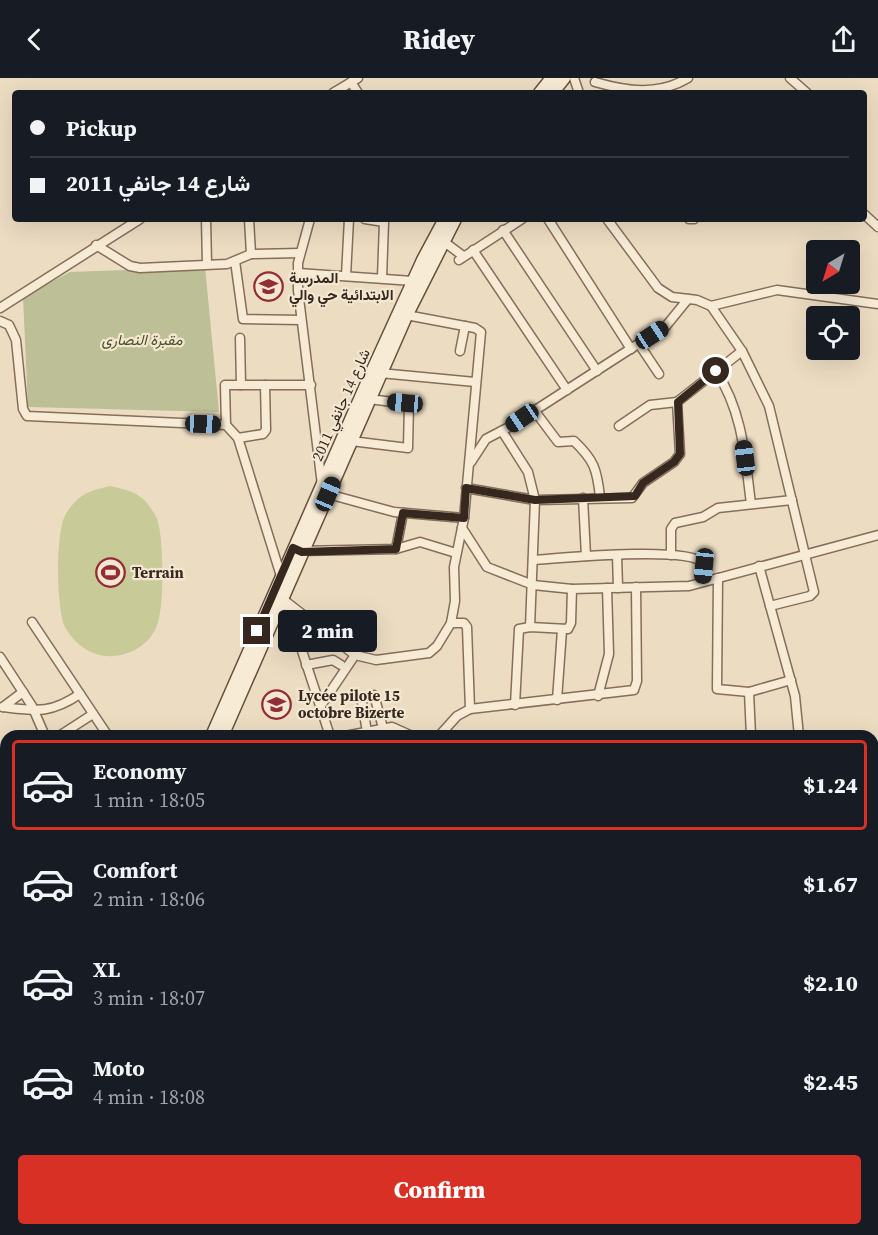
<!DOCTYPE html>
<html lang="en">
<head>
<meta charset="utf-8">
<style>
  :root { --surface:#171b24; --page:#242831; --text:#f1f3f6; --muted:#9ea1a6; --line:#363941; --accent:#d93025 }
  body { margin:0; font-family:"Source Serif 4",Vazirmatn,serif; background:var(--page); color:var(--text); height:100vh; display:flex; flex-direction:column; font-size:22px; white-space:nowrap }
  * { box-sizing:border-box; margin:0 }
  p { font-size:20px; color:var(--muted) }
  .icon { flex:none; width:33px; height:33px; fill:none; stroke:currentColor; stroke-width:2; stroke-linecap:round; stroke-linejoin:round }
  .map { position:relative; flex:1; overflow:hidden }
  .details { position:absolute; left:0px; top:652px; width:879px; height:506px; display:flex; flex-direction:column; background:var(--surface); border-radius:18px 18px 0 0; box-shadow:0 6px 24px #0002 }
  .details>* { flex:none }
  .guide { position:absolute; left:12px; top:12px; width:855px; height:132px; border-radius:6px; box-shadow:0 6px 24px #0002; display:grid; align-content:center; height:132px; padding:0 18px; background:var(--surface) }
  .needle { width:39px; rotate:218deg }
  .fabs { position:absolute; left:806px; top:162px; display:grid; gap:12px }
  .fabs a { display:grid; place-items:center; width:54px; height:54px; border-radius:6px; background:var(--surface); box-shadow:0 6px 24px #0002; font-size:30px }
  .end { position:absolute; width:27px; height:27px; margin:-14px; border:8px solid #36281e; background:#fff; box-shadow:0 0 0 3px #fff }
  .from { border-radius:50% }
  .bubble { position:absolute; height:42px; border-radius:6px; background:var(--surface); box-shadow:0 6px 24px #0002; font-size:20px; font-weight:800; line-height:42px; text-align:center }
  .car { position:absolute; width:18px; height:36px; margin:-18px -9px; border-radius:8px; box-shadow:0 0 4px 2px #0007; background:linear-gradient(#222 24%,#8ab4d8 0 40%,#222 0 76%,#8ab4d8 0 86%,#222 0) }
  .guide b { display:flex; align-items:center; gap:21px; height:57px; font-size:22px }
  .guide b+b { border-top:2px solid var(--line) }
  .guide i { width:15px; height:15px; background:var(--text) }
  ul { padding:10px 0 0; list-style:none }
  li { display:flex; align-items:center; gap:18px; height:90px; margin:0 12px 9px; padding:0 6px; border:3px solid transparent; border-radius:6px }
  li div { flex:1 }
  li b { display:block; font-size:22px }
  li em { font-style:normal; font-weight:800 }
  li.selected { border-color:var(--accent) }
  li>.icon { width:54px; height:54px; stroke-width:1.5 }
  .button { display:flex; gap:12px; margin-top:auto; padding:12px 18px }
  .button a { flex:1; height:69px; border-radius:6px; background:var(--accent); color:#fff; font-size:24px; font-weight:800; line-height:69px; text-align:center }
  header { display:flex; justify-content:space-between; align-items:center; height:78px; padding:0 18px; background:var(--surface); font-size:27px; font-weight:800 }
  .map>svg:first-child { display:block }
  .green { fill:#c8ca97 }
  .cemetery { fill:#bdbf96 }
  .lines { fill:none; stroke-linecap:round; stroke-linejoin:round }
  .stream { stroke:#6c8d82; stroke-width:2 }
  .street-casing { stroke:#866e5a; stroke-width:11 }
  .secondary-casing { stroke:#674f3d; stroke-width:15 }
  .street { stroke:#f7ebd5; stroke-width:8 }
  .secondary { stroke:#f7ebd5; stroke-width:12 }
  .route { stroke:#36281e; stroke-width:8 }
  .labels { text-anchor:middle; stroke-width:4.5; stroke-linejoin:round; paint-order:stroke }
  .poi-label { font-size:15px; font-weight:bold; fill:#36281e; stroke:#f4e7d2; text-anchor:start }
  .park-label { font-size:15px; font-style:italic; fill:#4a5225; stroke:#f4e7d2 }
  .street-label { font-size:15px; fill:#36281e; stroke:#f4e7d2 }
</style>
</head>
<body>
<header><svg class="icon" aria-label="back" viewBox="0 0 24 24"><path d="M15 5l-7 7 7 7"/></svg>Ridey<svg class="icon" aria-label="share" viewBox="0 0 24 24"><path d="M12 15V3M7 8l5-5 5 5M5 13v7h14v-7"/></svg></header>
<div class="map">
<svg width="878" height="1157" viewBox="0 0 878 1157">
  <rect width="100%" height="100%" fill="#ecdcc2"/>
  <g class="green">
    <path d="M 110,408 C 124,411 138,414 147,425 C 150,429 155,436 157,441 C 164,460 165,531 156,550 C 148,567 131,577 113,578 C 93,580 74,566 65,549 C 56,530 56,459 64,440 C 66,435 70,429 74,425 C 83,414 97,411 110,408 Z"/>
    <polygon points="2,809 6,812 6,833 1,840"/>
    <polygon points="6,1050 6,1091 0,1086 0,1056"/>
    <polygon points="134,1152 406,1152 428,1157 148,1157"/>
  </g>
  <polygon class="cemetery" points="205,189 219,334 28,329 23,219 70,194"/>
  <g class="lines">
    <g class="stream">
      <polyline points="0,1086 6,1091"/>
      <polyline points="365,1152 387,1157"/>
    </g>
    <defs>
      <g id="street">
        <polyline points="574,0 579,15"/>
        <polyline points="790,0 807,15"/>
        <polyline points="351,4 358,15"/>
        <path d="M 595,4 C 626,13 658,18 688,0"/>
        <polyline points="333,15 358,0"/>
        <polyline points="864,136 878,149"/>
        <polyline points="206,141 207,186"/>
        <polyline points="249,141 251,176"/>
        <polyline points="310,141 298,185 298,212 322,407"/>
        <polyline points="365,141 384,144 382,200"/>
        <polyline points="548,141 631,271"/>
        <polyline points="607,141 658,210 672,219 697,222 711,228 742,273 769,328 814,514 810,518 770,528"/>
        <polyline points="689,141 694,141"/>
        <polyline points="503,152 597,293"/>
        <polyline points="443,163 463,178"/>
        <polyline points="96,167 130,188 140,190 227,186 251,176 300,175"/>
        <polyline points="473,172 567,312"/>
        <polyline points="459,182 522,141"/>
        <polyline points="235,183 243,241 301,242"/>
        <polyline points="298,195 413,203"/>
        <polyline points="346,198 349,141"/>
        <polyline points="711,228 777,212 878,226"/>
        <polyline points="0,230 140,141"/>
        <polyline points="0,243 9,247 16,262 23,331 27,338 226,347 238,360 281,498"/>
        <polyline points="240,260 241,307"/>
        <polyline points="639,266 659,296"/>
        <polyline points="460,273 465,248"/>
        <path d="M 716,293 C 743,334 745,379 751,426"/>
        <polyline points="380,295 475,304"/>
        <path d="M 534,332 L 558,364 L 574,363 C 594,382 597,391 600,419"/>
        <polyline points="226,347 225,307 311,307"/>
        <polyline points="619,348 650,327 677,324 742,273"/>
        <polyline points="502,353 528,394 535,422 530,549"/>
        <polyline points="238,360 263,356 266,352 265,307"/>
        <polyline points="351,363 408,370 409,326 369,321"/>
        <polyline points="471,384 486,361 509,349 666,248 688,221"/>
        <polyline points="466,410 535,422 632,420 643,405 674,384 680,376 677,324"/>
        <polyline points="328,416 394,434 464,440"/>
        <polyline points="583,420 586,478"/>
        <polyline points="462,450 487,489 533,507 572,511 689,508 878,457"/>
        <polyline points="396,471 403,435"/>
        <polyline points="300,473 396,471 420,464 456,475"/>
        <polyline points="617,477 618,510"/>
        <polyline points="671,477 671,451 675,445 703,439 718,430 792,422"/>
        <path d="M 533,482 C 561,480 688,468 703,485 L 702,504"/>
        <polyline points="759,488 795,618 799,658"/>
        <polyline points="718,500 717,611 749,614 791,602"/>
        <polyline points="280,519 355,577 376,582 429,575 437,568 451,545 455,523 454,489 464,440 481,254 475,250 401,236"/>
        <polyline points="286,524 330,658"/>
        <polyline points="32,544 108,658"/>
        <polyline points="451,545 464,545 467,549 470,631"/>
        <polyline points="0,579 32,628 45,658"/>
        <polyline points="306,587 333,582 341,587"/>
        <polyline points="749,614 751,658"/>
        <polyline points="598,618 609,576 607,510"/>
        <polyline points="557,622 562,552"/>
        <polyline points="515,627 519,551 530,549 568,551 571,545 572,511"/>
        <path d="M 3,629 C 37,633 50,636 80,616"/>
        <polyline points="3,629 23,614"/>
        <polyline points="320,629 355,577"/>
        <polyline points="367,654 362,624 364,620 374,617 383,650"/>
        <polyline points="59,658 93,636"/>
        <polyline points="345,658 392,649 412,658"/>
        <polyline points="439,658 457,638 470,631 634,612 637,603 636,509"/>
        <polyline points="0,702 6,711"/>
        <polyline points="0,794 6,797"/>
        <polyline points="873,992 878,991"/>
        <polyline points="873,1022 878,1055 873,1056"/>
        <polyline points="873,1138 878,1138"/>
        <polyline points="83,1157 91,1153 106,1157"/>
        <polyline points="870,1157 878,1156"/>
      </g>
      <g id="secondary">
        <polyline points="540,15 552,0"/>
        <polyline points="552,15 564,0"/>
        <polyline points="212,658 372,294 423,182 445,141"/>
        <polyline points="222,658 406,238 455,141"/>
        <polyline points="0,1037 6,1032"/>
      </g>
    </defs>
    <use href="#street" class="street-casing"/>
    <use href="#secondary" class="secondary-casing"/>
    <use href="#street" class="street"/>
    <use href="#secondary" class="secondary"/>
  </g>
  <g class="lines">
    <polyline class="route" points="257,553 293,470 302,474 396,471 403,435 464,440 466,410 535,422 635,418 643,405 674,384 680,376 678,324 716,293"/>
  </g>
  <defs>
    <symbol id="school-ring" viewBox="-11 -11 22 22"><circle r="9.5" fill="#f4e7d2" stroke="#922c35" stroke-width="1.5"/><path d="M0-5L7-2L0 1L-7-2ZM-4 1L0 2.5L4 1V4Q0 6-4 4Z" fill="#922c35"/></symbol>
    <symbol id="stadium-ring" viewBox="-11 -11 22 22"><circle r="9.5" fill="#f4e7d2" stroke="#922c35" stroke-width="1.5"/><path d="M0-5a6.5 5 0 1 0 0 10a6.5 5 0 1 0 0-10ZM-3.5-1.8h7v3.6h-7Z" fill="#922c35"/></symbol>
  </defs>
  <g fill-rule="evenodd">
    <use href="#school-ring" x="252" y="192" width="33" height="33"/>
    <use href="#stadium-ring" x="94" y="478" width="33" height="33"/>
    <use href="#school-ring" x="260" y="610" width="33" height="33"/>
  </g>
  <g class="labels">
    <g class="poi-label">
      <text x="289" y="205">المدرسة<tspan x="289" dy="17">الابتدائية حي والي</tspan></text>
      <text x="132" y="500">Terrain</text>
      <text x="298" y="623">Lycée pilote 15<tspan x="298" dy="17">octobre Bizerte</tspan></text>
    </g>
    <g class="park-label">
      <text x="142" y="267">مقبرة النصارى</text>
    </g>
    <g class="street-label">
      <text transform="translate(341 327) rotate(-66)" y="5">شارع 14 جانفي 2011</text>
    </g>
  </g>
</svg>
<div class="fabs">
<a><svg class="needle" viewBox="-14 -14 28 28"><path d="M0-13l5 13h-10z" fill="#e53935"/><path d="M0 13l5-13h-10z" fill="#9ea1a6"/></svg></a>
<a><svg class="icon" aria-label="locate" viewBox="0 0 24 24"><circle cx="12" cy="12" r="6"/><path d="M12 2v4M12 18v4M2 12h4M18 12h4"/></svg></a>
</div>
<i class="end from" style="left:716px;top:293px"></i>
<i class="end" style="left:257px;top:553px"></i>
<div class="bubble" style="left:278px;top:532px;width:99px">2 min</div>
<i class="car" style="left:652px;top:257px;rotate:57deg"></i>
<i class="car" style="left:405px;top:325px;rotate:275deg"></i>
<i class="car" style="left:522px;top:340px;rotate:236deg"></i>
<i class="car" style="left:203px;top:346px;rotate:92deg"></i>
<i class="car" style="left:745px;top:380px;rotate:353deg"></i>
<i class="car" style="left:328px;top:416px;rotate:23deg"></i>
<i class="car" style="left:704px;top:488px;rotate:186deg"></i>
<div class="guide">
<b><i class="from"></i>Pickup</b>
<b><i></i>شارع 14 جانفي 2011</b>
</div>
<section class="details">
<ul>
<li class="selected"><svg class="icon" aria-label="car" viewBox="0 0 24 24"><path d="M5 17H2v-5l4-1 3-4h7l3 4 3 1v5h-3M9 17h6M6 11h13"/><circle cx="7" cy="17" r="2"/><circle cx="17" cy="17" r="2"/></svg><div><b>Economy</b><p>1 min · 18:05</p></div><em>$1.24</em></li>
<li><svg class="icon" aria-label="car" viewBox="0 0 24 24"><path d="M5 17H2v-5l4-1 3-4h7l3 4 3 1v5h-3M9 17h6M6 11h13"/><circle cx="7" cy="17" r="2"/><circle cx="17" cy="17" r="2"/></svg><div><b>Comfort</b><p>2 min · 18:06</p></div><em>$1.67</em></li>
<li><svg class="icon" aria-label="car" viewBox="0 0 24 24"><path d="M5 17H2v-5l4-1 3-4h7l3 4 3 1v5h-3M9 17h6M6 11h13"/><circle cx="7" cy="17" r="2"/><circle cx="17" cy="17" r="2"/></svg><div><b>XL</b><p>3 min · 18:07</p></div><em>$2.10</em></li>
<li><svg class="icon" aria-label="car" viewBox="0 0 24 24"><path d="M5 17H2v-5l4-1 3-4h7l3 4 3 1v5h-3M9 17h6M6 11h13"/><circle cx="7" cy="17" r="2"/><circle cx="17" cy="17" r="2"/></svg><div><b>Moto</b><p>4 min · 18:08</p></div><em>$2.45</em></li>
</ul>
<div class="button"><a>Confirm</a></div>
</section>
</div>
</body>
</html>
